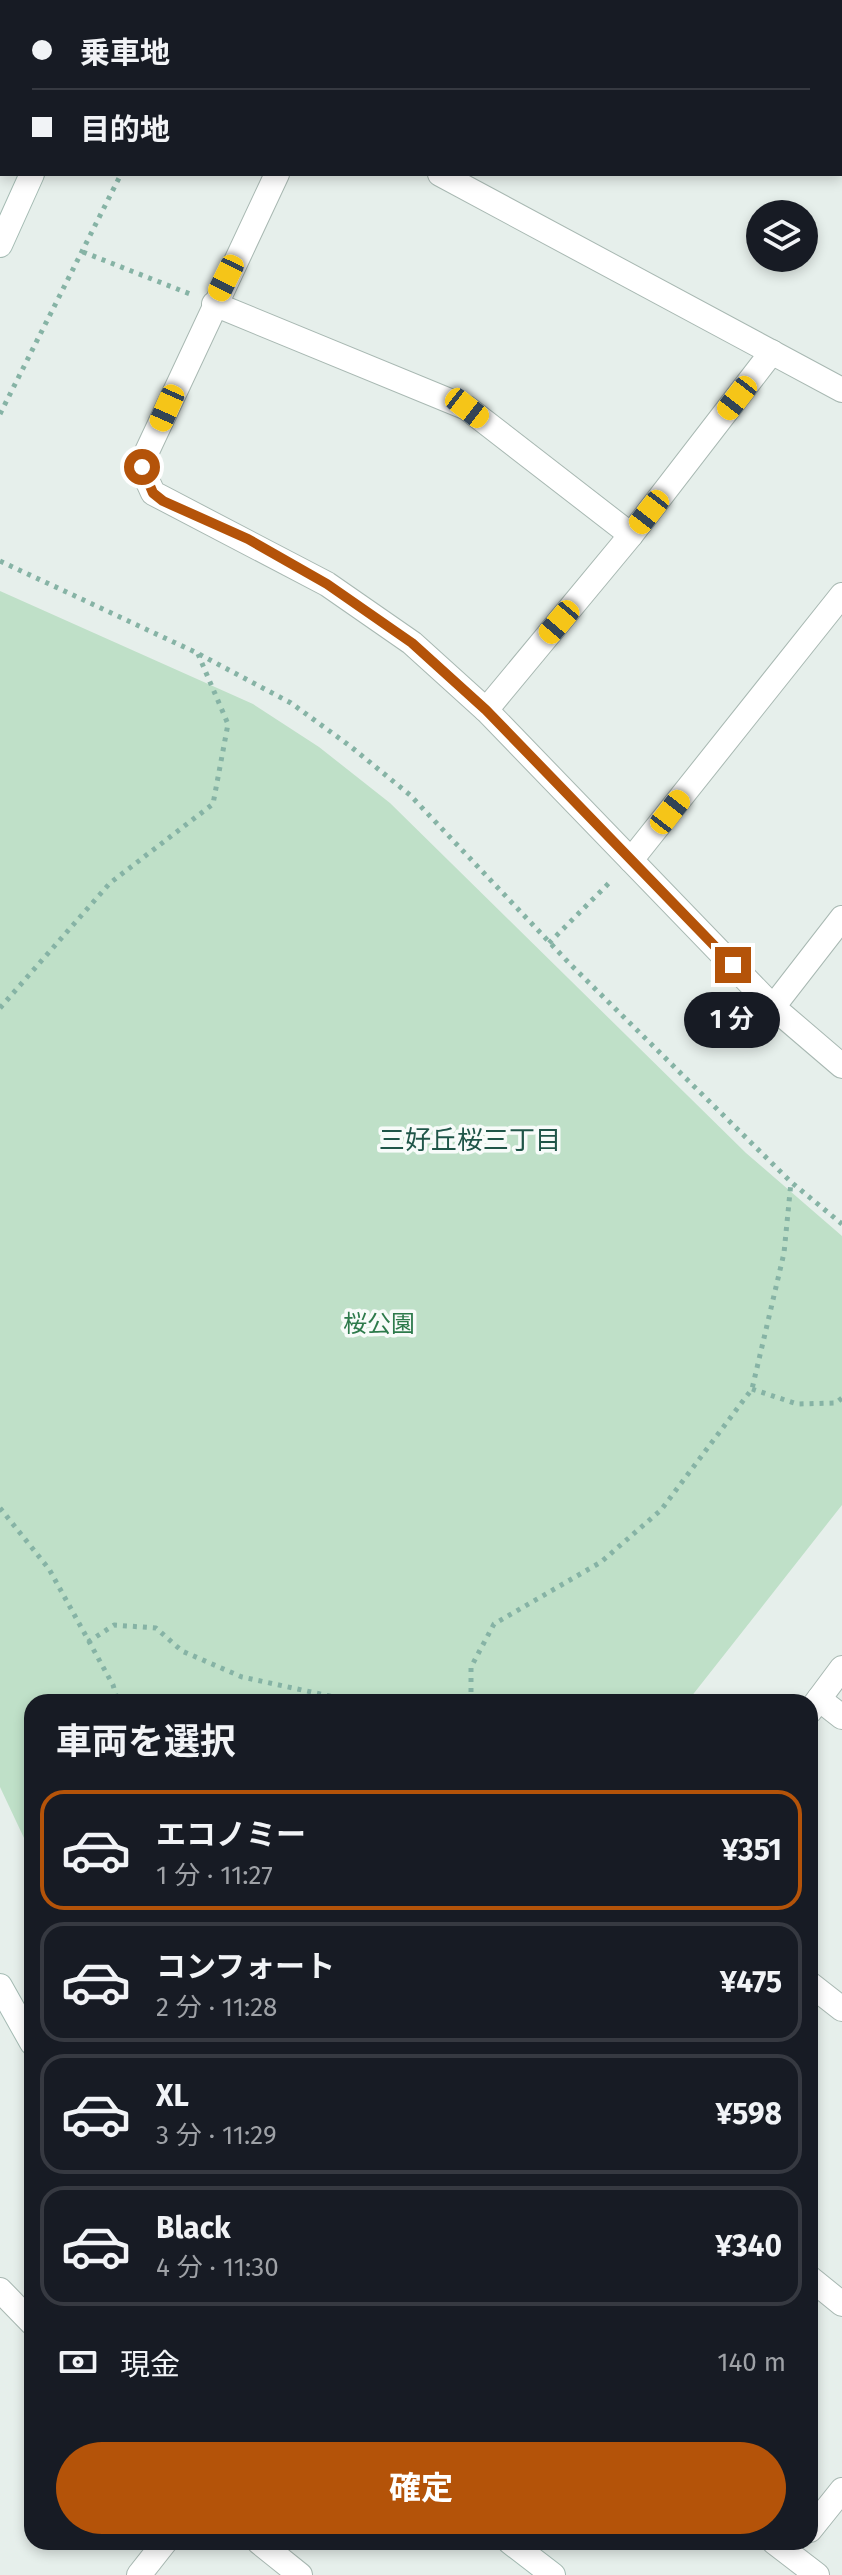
<!DOCTYPE html>
<html lang="ja">
<head>
<meta charset="utf-8">
<style>
  :root { --surface:#171b24; --page:#20242c; --text:#f1f3f6; --muted:#9ea1a6; --line:#363941; --accent:#b45309 }
  body { margin:0; font-family:"Fira Sans","Noto Sans JP",sans-serif; background:var(--page); color:var(--text); height:100vh; display:flex; flex-direction:column; font-size:30px; white-space:nowrap }
  * { box-sizing:border-box; margin:0 }
  p { font-size:26px; color:var(--muted) }
  .icon { flex:none; width:44px; height:44px; fill:none; stroke:currentColor; stroke-width:2; stroke-linecap:round; stroke-linejoin:round }
  .map { position:relative; flex:1; overflow:hidden }
  .side { position:absolute; left:24px; top:1694px; width:794px; height:856px; display:flex; flex-direction:column; background:var(--surface); border-radius:24px; box-shadow:0 4px 12px #0003 }
  .side>* { flex:none }
  .hud { position:absolute; left:0px; top:0px; width:842px; height:176px; box-shadow:0 4px 12px #0003; display:grid; align-content:center; height:176px; padding:0 32px; background:var(--surface) }
  .controls { position:absolute; left:746px; top:200px; display:grid; gap:16px }
  .controls a { display:grid; place-items:center; width:72px; height:72px; border-radius:50%; background:var(--surface); box-shadow:0 4px 12px #0003; font-size:40px }
  .end { position:absolute; width:36px; height:36px; margin:-18px; border:10px solid #b45309; background:#fff; box-shadow:0 0 0 4px #fff }
  .from { border-radius:50% }
  .bubble { position:absolute; height:56px; border-radius:28px; background:var(--surface); box-shadow:0 4px 12px #0003; font-size:26px; font-weight:700; line-height:56px; text-align:center }
  .car { position:absolute; width:24px; height:48px; margin:-24px -12px; border-radius:10px; box-shadow:0 0 6px 2px #0007; background:linear-gradient(#f5c518 24%,#345 0 40%,#f5c518 0 76%,#345 0 86%,#f5c518 0) }
  .hud b { display:flex; align-items:center; gap:28px; height:76px; font-size:30px }
  .hud b+b { border-top:2px solid var(--line) }
  .hud i { width:20px; height:20px; background:var(--text) }
  ul { padding:0; list-style:none }
  li { display:flex; align-items:center; gap:24px; height:120px; margin:0 16px 12px; padding:0 16px; border:4px solid var(--line); border-radius:24px }
  li div { flex:1 }
  li b { display:block; font-size:30px }
  li em { font-style:normal; font-weight:700 }
  li.selected { border-color:var(--accent) }
  li>.icon { width:72px; height:72px; stroke-width:1.5 }
  h2 { padding:0 32px; font-size:36px; line-height:96px }
  .pay { display:flex; align-items:center; gap:20px; height:88px; padding:0 32px; font-size:30px }
  .pay p { margin-inline-start:auto }
  .primary-button { display:flex; gap:16px; margin-top:auto; padding:16px 32px }
  .primary-button a { flex:1; height:92px; border-radius:48px; background:var(--accent); color:#fff; font-size:32px; font-weight:700; line-height:92px; text-align:center }
  .map>svg:first-child { display:block }
  .green { fill:#bfe0c8 }
  .lines { fill:none; stroke-linecap:round; stroke-linejoin:round }
  .street-casing { stroke:#a8b8b2; stroke-width:26 }
  .secondary-casing { stroke:#a4bbb3; stroke-width:26 }
  .path { stroke:#86b3a5; stroke-width:5; stroke-dasharray:4 6; stroke-linecap:butt }
  .street { stroke:#fff; stroke-width:24 }
  .secondary { stroke:#fff; stroke-width:24 }
  .route { stroke:#b45309; stroke-width:10 }
  .labels { text-anchor:middle; stroke-width:7; stroke-linejoin:round; paint-order:stroke }
  .park-label { font-size:24px; fill:#2d7a4b; stroke:#f7fbf9 }
  .neighbourhood-label { font-size:26px; fill:#1f5548; stroke:#f7fbf9 }
</style>
</head>
<body>
<div class="map">
<svg width="842" height="2575" viewBox="0 0 842 2575">
  <rect width="100%" height="100%" fill="#e6efeb"/>
  <polygon class="green" points="0,591 253,704 319,747 390,803 746,1153 842,1236 842,1505 687,1702 32,1702 32,1855 0,1787"/>
  <g class="lines">
    <defs>
      <g id="street">
        <polyline points="277,174 143,460 144,473 153,493 327,584 412,643 486,710 773,1007 842,1066"/>
        <polyline points="440,174 842,390"/>
        <polyline points="214,304 467,408 631,535"/>
        <polyline points="486,710 631,535 772,352"/>
        <polyline points="631,860 842,595"/>
        <polyline points="773,1007 842,918"/>
        <polyline points="819,1699 842,1717"/>
        <polyline points="810,1711 842,1668"/>
        <polyline points="810,1984 842,2009"/>
        <polyline points="810,2278 842,2304"/>
        <polyline points="0,2290 32,2323"/>
        <polyline points="810,2530 842,2490"/>
        <polyline points="259,2542 300,2575"/>
        <polyline points="774,2542 817,2575"/>
        <polyline points="139,2575 165,2542"/>
      </g>
      <g id="secondary">
        <polyline points="438,0 444,2"/>
        <polyline points="108,2 109,0"/>
        <polyline points="840,141 842,142"/>
        <polyline points="0,245 32,174"/>
        <polyline points="0,1986 32,2043"/>
        <polyline points="510,2542 553,2575"/>
      </g>
    </defs>
    <use href="#street" class="street-casing"/>
    <use href="#secondary" class="secondary-casing"/>
    <g class="path">
      <polyline points="159,2 160,0"/>
      <polyline points="205,2 206,0"/>
      <polyline points="83,252 190,294"/>
      <polyline points="0,414 121,174"/>
      <polyline points="0,561 197,653 291,703 350,746 410,795 570,964 791,1182 842,1224"/>
      <polyline points="549,943 611,881"/>
      <polyline points="0,1008 110,883 213,804 228,724 198,654"/>
      <polyline points="752,1389 797,1404 836,1403 842,1398"/>
      <polyline points="0,1508 49,1569 113,1685 118,1702"/>
      <polyline points="88,1642 114,1625 156,1628 182,1651 242,1677 334,1697 340,1702"/>
      <polyline points="471,1702 471,1667 494,1624 601,1562 661,1510 752,1389 784,1253 791,1182"/>
    </g>
    <use href="#street" class="street"/>
    <use href="#secondary" class="secondary"/>
  </g>
  <g class="lines">
    <polyline class="route" points="142,467 153,493 163,501 248,539 327,584 412,643 486,710 733,965"/>
  </g>
  <g class="labels">
    <g class="park-label">
      <text x="379" y="1332">桜公園</text>
    </g>
    <g class="neighbourhood-label">
      <text x="470" y="1149">三好丘桜三丁目</text>
    </g>
  </g>
</svg>
<div class="controls">
<a><svg class="icon" aria-label="layers" viewBox="0 0 24 24"><path d="M12 4l9 5-9 5-9-5zM3 14l9 5 9-5"/></svg></a>
</div>
<i class="end from" style="left:142px;top:467px"></i>
<i class="end" style="left:733px;top:965px"></i>
<div class="bubble" style="left:684px;top:992px;width:96px">1 分</div>
<i class="car" style="left:226px;top:278px;rotate:206deg"></i>
<i class="car" style="left:737px;top:398px;rotate:218deg"></i>
<i class="car" style="left:167px;top:408px;rotate:204deg"></i>
<i class="car" style="left:467px;top:408px;rotate:128deg"></i>
<i class="car" style="left:649px;top:512px;rotate:218deg"></i>
<i class="car" style="left:559px;top:622px;rotate:220deg"></i>
<i class="car" style="left:670px;top:812px;rotate:38deg"></i>
<div class="hud">
<b><i class="from"></i>乗車地</b>
<b><i></i>目的地</b>
</div>
<section class="side">
<h2>車両を選択</h2>
<ul>
<li class="selected"><svg class="icon" aria-label="car" viewBox="0 0 24 24"><path d="M5 17H2v-5l4-1 3-4h7l3 4 3 1v5h-3M9 17h6M6 11h13"/><circle cx="7" cy="17" r="2"/><circle cx="17" cy="17" r="2"/></svg><div><b>エコノミー</b><p>1 分 · 11:27</p></div><em>¥351</em></li>
<li><svg class="icon" aria-label="car" viewBox="0 0 24 24"><path d="M5 17H2v-5l4-1 3-4h7l3 4 3 1v5h-3M9 17h6M6 11h13"/><circle cx="7" cy="17" r="2"/><circle cx="17" cy="17" r="2"/></svg><div><b>コンフォート</b><p>2 分 · 11:28</p></div><em>¥475</em></li>
<li><svg class="icon" aria-label="car" viewBox="0 0 24 24"><path d="M5 17H2v-5l4-1 3-4h7l3 4 3 1v5h-3M9 17h6M6 11h13"/><circle cx="7" cy="17" r="2"/><circle cx="17" cy="17" r="2"/></svg><div><b>XL</b><p>3 分 · 11:29</p></div><em>¥598</em></li>
<li><svg class="icon" aria-label="car" viewBox="0 0 24 24"><path d="M5 17H2v-5l4-1 3-4h7l3 4 3 1v5h-3M9 17h6M6 11h13"/><circle cx="7" cy="17" r="2"/><circle cx="17" cy="17" r="2"/></svg><div><b>Black</b><p>4 分 · 11:30</p></div><em>¥340</em></li>
</ul>
<div class="pay"><svg class="icon" aria-label="cash" viewBox="0 0 24 24"><path d="M3 7h18v10H3z"/><circle cx="12" cy="12" r="2"/></svg>現金<p>140 m</p></div>
<div class="primary-button"><a>確定</a></div>
</section>
</div>
</body>
</html>
